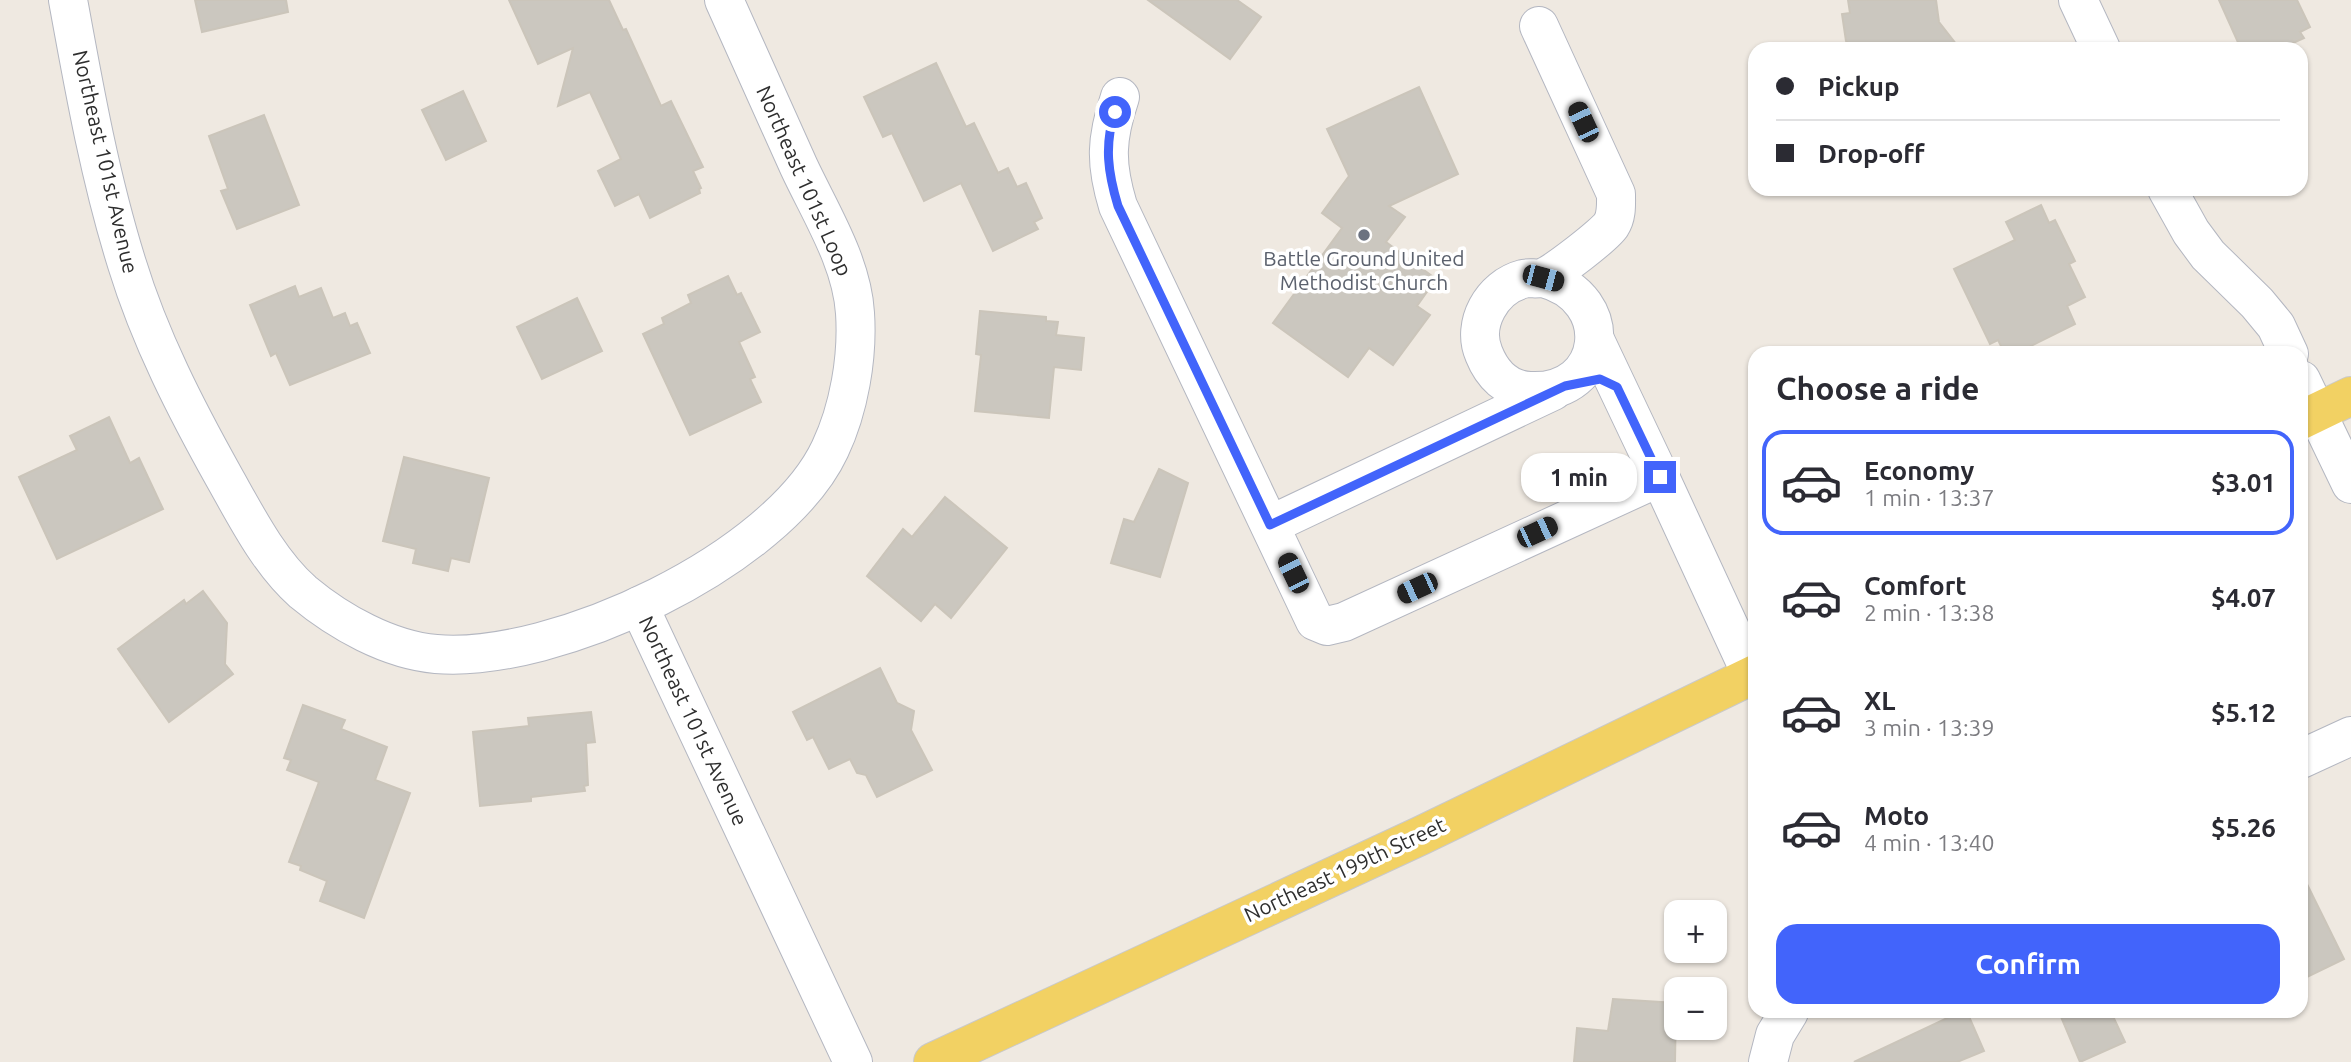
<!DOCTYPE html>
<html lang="en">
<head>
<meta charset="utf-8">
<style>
  :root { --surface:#fff; --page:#f7f7f7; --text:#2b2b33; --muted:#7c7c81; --line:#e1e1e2; --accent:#4264fb }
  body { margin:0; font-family:Ubuntu,sans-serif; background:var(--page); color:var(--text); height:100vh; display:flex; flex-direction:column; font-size:26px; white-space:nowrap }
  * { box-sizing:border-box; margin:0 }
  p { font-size:23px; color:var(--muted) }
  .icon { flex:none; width:38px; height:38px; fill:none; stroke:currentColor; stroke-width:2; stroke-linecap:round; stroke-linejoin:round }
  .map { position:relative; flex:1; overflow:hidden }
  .panel { position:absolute; left:1748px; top:346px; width:560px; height:672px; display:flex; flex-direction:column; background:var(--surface); border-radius:21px; box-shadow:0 2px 5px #0004 }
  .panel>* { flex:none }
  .top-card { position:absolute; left:1748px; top:42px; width:560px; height:154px; border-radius:21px; box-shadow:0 2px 5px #0004; display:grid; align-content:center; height:154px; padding:0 28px; background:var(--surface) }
  .buttons { position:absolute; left:1664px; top:900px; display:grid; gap:14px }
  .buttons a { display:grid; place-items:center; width:63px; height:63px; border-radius:14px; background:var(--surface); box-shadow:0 2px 5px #0004; font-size:35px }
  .end { position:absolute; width:32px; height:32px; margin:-16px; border:9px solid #4264fb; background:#fff; box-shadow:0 0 0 4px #fff }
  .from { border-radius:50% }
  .bubble { position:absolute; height:49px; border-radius:21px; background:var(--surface); box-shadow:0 2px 5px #0004; font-size:23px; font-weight:700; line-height:49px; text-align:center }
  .car { position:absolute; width:21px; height:42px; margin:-21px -10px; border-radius:9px; box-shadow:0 0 5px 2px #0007; background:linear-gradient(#222 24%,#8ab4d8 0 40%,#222 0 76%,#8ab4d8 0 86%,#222 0) }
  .top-card b { display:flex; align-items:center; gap:24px; height:66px; font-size:26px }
  .top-card b+b { border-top:2px solid var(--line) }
  .top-card i { width:18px; height:18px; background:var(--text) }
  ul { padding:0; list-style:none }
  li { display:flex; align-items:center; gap:21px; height:105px; margin:0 14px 10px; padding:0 14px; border:4px solid transparent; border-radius:21px }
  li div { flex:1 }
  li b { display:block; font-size:26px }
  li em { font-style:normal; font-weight:700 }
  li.on { border-color:var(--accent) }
  li>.icon { width:63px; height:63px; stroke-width:1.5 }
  h2 { padding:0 28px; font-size:32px; line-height:84px }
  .primary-button { display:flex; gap:14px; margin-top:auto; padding:14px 28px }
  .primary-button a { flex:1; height:80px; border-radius:21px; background:var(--accent); color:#fff; font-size:28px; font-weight:700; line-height:80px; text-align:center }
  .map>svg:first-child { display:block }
  .building { fill:#cbc7bf; stroke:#cbc5ba; stroke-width:2 }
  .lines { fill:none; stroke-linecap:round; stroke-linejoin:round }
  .minor-casing { stroke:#b4b7c1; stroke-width:40 }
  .major-casing { stroke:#c9c9c9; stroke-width:40 }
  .minor { stroke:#fff; stroke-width:38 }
  .major { stroke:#f2d163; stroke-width:38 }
  .route { stroke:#4264fb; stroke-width:9 }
  .worship-dot { fill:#6b7280; stroke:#fff; stroke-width:2.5 }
  .labels { text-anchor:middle; stroke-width:7; stroke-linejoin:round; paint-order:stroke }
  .street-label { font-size:21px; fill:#2e2e2e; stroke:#fff }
  .worship-label { font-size:21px; fill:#5b616d; stroke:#fff }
</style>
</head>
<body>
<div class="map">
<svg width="2351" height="1062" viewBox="0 0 2351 1062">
  <rect width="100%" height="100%" fill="#efe9e1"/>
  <g class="building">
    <polygon points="195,0 286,0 288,12 202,32"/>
    <polygon points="509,0 609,0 623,30 626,29 661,106 671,101 703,167 693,171 701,188 699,189 700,193 650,218 639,194 615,206 598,171 621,159 590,92 558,106 573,48 538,64"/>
    <polygon points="1148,0 1237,0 1261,17 1230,59"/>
    <polygon points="1848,0 1936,0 1939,22 1960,49 1854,49 1846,41 1842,14 1850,13"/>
    <polygon points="2219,0 2297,0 2310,27 2300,32 2304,38 2280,49 2241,49"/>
    <polygon points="936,63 966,127 974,123 998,173 1008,168 1017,187 1026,183 1042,218 1034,222 1038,229 993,251 961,183 924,201 892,133 883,137 864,97"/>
    <polygon points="1419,87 1458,174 1389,206 1405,217 1386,242 1436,279 1417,306 1430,315 1393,365 1369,348 1348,377 1273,323 1342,228 1322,213 1349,176 1327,129"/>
    <polygon points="463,91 486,141 446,160 422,110"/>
    <polygon points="264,115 299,205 237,229 221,191 228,189 209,136"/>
    <polygon points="2041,205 2049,223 2055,220 2075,261 2069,264 2085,297 2067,306 2075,324 2015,354 2005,354 1998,340 1990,344 1954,269 2015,240 2006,222"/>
    <polygon points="728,276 737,295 741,293 760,332 739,342 755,377 750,379 761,402 690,435 643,334 664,324 662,318 691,303 688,295"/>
    <polygon points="295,286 299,297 321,288 333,318 345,313 350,326 357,323 370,353 290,385 276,353 271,356 250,305"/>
    <polygon points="577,298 602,351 542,379 517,327"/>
    <polygon points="980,311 1046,317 1046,321 1058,322 1056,335 1084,338 1081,370 1054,367 1049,418 975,411 981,355 976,354"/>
    <polygon points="109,417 130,463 139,458 163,509 57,559 19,477 77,450 70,436"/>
    <polygon points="404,457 489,478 469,562 451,558 448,571 413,563 416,549 383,541"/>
    <polygon points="1159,469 1188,483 1160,577 1111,563 1124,519 1134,522"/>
    <polygon points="945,497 1007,548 951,618 935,604 921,621 867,576 903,529 912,537"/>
    <polygon points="203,591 227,623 225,664 233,674 169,722 118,649 184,600 186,604"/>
    <polygon points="880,668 897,703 914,711 911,730 932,770 877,797 866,775 857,773 850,759 829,769 813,737 807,740 793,712"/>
    <polygon points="303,705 345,720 341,729 387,747 375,780 410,793 364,918 320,901 327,881 300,870 301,866 289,862 319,782 287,770 291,760 284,758"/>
    <polygon points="591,712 595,742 586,743 588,785 584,786 585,791 531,797 531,801 480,806 473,732 529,726 528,718"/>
    <polygon points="2301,872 2344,959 2301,980"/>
    <polygon points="1613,999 1676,1003 1675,1062 1574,1062 1577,1028 1608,1031"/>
    <polygon points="1960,1012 1967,1012 1984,1051 1957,1062 1854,1062"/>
    <polygon points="2059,1012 2111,1012 2125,1042 2080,1062"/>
  </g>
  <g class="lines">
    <defs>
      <g id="minor">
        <path d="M 68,0 C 84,88 100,178 127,264 C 150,339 186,409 224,477 C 246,516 269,562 303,592 C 339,622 389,650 436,654 C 555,664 778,560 830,449 C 849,409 858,357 855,313 C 852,262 820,212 799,167 C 774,112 749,56 724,0"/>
        <polyline points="2078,0 2101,49"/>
        <path d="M 1539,26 L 1616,194 C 1616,204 1617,216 1611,225 C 1606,234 1555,273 1544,277 C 1538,280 1530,277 1523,279 C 1492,287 1471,324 1484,354 C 1492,374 1507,390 1530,391 C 1607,395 1619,298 1543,278"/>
        <path d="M 1120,97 C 1106,139 1105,163 1118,206 L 1315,621 L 1327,626 L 1344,622 L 1660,477 L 1595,340"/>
        <polyline points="2167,189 2191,232 2208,255 2257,303 2276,326 2289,354"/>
        <polyline points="2301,380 2351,484"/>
        <polyline points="1660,477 1752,676"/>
        <polyline points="1270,525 1553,391"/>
        <polyline points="639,606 853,1062"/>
        <polyline points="2301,759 2351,736"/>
        <polyline points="1768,1062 1775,1035 1789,1012"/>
      </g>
      <g id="major">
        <polyline points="2301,420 2351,396"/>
        <polyline points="933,1062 1420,836 1755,674"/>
      </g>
    </defs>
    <use href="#minor" class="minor-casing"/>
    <use href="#major" class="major-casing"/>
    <use href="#minor" class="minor"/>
    <use href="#major" class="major"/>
  </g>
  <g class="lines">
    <path class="route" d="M 1115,112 C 1104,145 1108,173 1118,206 L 1270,525 L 1565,386 L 1600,379 L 1617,387 L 1660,477"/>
  </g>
  <circle class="worship-dot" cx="1364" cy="235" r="7"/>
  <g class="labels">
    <g class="street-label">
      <text transform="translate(105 162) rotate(77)" y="7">Northeast 101st Avenue</text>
      <text transform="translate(804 181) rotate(66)" y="7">Northeast 101st Loop</text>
      <text transform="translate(693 721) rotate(65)" y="7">Northeast 101st Avenue</text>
      <text transform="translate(1345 870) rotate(-25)" y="7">Northeast 199th Street</text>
    </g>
    <g class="worship-label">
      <text x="1364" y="266">Battle Ground United<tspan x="1364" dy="24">Methodist Church</tspan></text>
    </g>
  </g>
</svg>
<div class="buttons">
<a>+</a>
<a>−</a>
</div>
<i class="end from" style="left:1115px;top:112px"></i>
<i class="end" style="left:1660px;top:477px"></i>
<div class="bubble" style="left:1521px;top:453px;width:116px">1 min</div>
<i class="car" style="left:1583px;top:122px;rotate:335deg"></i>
<i class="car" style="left:1543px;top:278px;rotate:105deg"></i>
<i class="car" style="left:1537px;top:532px;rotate:65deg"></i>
<i class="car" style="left:1293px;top:573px;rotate:334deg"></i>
<i class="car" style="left:1417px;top:588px;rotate:245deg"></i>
<div class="top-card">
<b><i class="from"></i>Pickup</b>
<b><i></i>Drop-off</b>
</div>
<section class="panel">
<h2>Choose a ride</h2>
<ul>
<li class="on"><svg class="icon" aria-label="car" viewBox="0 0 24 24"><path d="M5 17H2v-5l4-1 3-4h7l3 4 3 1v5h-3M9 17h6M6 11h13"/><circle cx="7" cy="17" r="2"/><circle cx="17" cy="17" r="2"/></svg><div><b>Economy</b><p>1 min · 13:37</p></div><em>$3.01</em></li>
<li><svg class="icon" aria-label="car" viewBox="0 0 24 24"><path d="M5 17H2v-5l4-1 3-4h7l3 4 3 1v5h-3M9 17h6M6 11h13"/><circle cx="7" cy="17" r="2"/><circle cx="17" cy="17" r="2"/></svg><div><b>Comfort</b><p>2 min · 13:38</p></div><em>$4.07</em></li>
<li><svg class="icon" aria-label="car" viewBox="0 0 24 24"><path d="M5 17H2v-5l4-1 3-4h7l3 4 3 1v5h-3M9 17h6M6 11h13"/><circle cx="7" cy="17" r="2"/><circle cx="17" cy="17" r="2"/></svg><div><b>XL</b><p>3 min · 13:39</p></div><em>$5.12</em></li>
<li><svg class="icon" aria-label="car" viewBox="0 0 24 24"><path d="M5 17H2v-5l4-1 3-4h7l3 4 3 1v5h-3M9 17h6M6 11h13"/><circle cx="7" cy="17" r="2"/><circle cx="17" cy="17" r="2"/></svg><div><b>Moto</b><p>4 min · 13:40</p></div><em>$5.26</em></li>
</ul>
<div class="primary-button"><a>Confirm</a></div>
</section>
</div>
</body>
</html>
